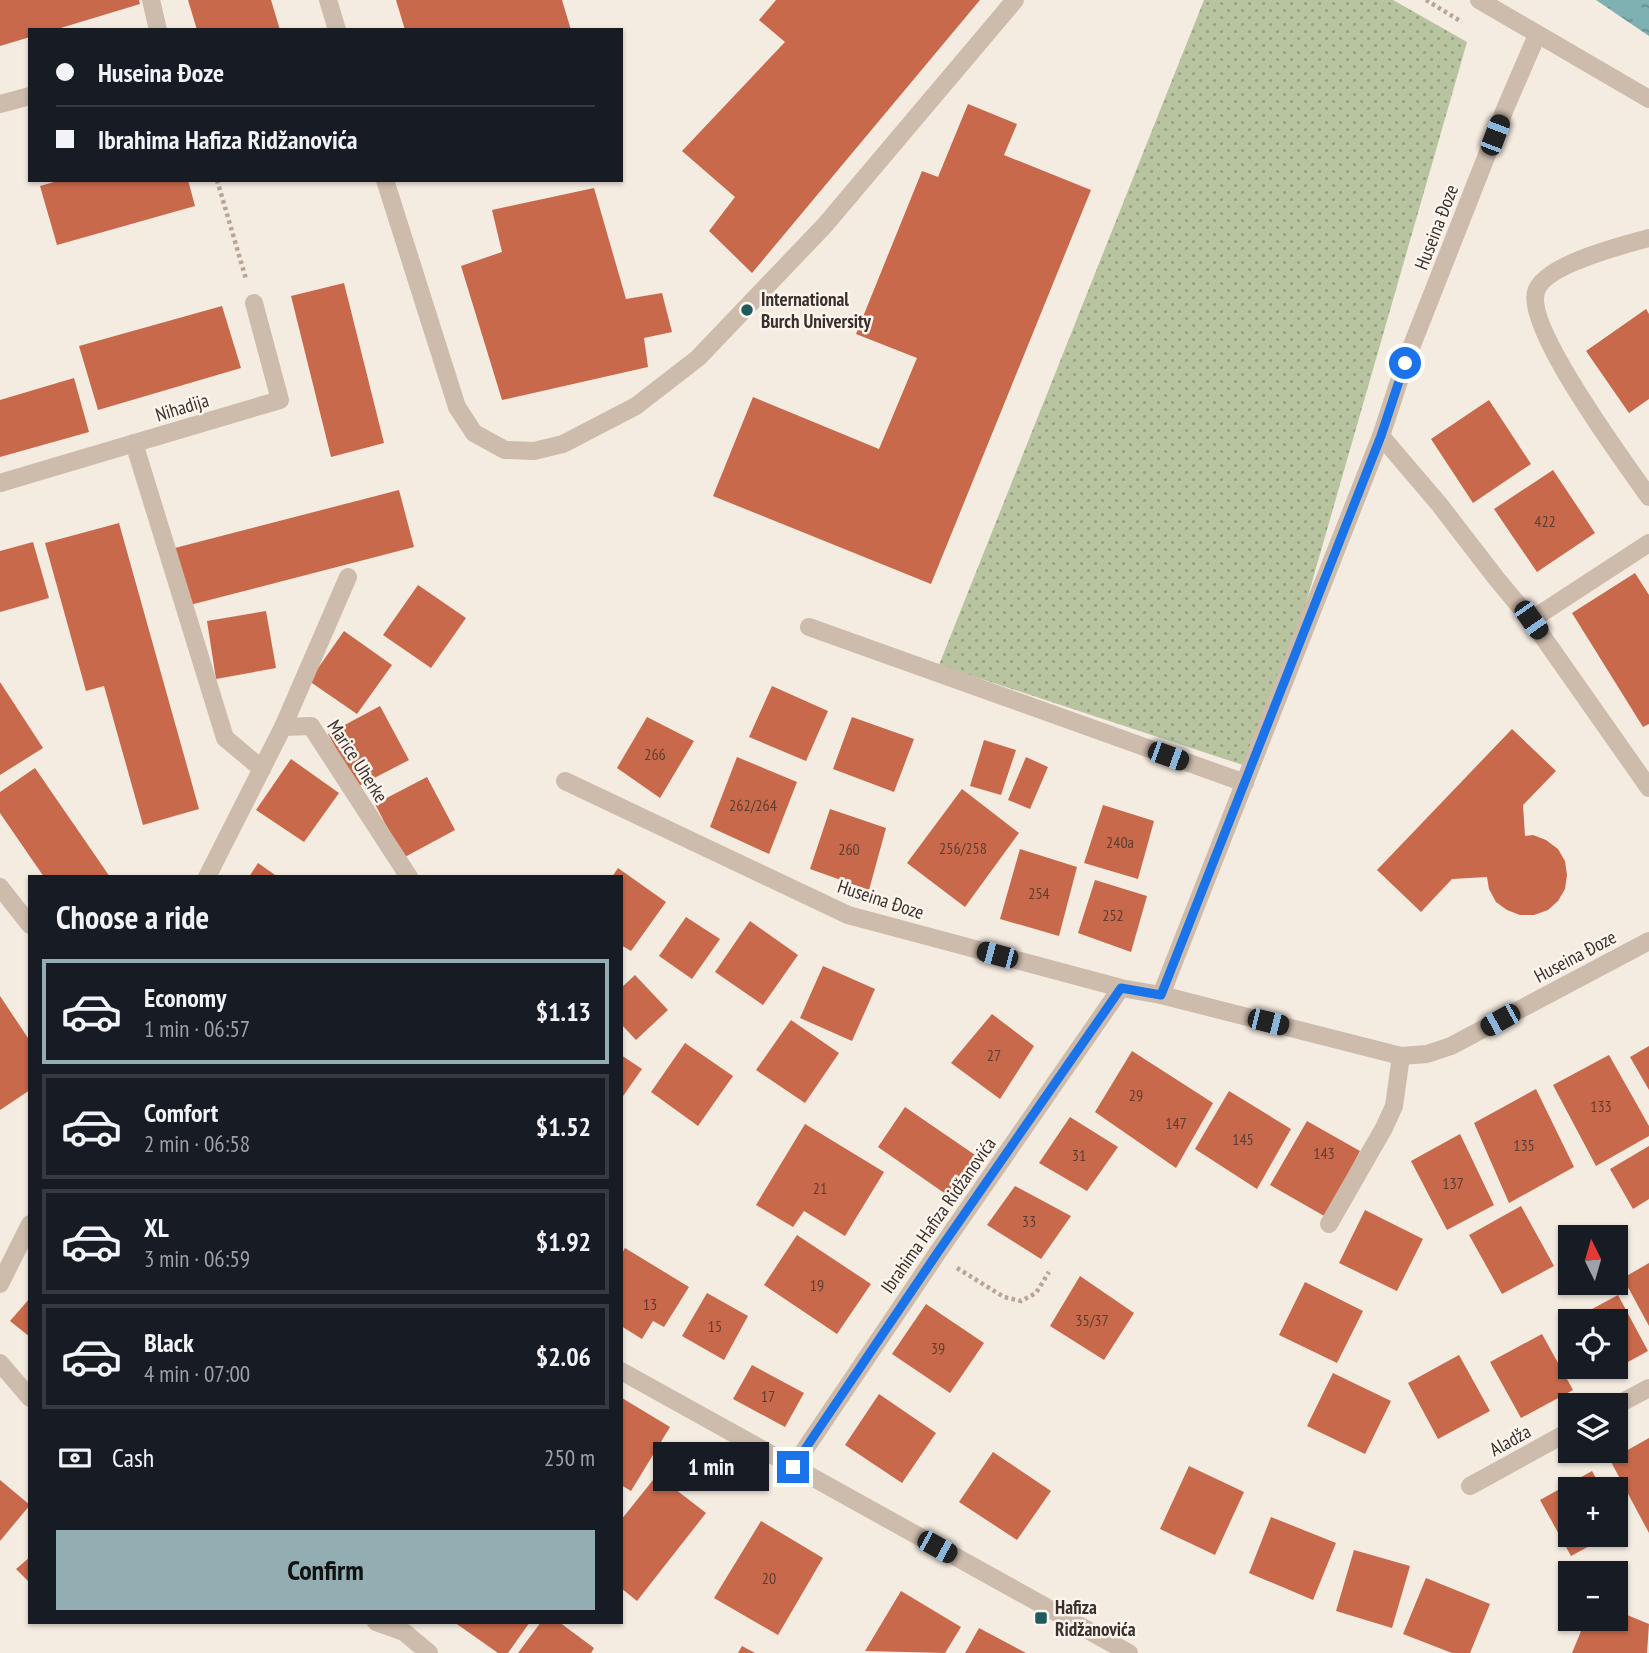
<!DOCTYPE html>
<html lang="en">
<head>
<meta charset="utf-8">
<style>
  :root { --surface:#171b24; --page:#20242c; --text:#f1f3f6; --muted:#9ea1a6; --line:#363941; --accent:#92aeb2 }
  body { margin:0; font-family:"PT Sans Narrow",sans-serif; background:var(--page); color:var(--text); height:100vh; display:flex; flex-direction:column; font-size:26px; white-space:nowrap }
  * { box-sizing:border-box; margin:0 }
  p { font-size:23px; color:var(--muted) }
  .icon { flex:none; width:38px; height:38px; fill:none; stroke:currentColor; stroke-width:2; stroke-linecap:round; stroke-linejoin:round }
  .map { position:relative; flex:1; overflow:hidden }
  .details { position:absolute; left:28px; top:875px; width:595px; height:749px; display:flex; flex-direction:column; background:var(--surface); border-radius:0px; box-shadow:0 2px 5px #0004 }
  .details>* { flex:none }
  .guide { position:absolute; left:28px; top:28px; width:595px; height:154px; border-radius:0px; box-shadow:0 2px 5px #0004; display:grid; align-content:center; height:154px; padding:0 28px; background:var(--surface) }
  .needle { width:46px; rotate:355deg }
  .controls { position:absolute; left:1558px; top:1225px; display:grid; gap:14px }
  .controls a { display:grid; place-items:center; width:70px; height:70px; border-radius:0px; background:var(--surface); box-shadow:0 2px 5px #0004; font-size:35px }
  .end { position:absolute; width:32px; height:32px; margin:-16px; border:9px solid #1a73e8; background:#fff; box-shadow:0 0 0 4px #fff }
  .from { border-radius:50% }
  .bubble { position:absolute; height:49px; border-radius:0px; background:var(--surface); box-shadow:0 2px 5px #0004; font-size:23px; font-weight:600; line-height:49px; text-align:center }
  .car { position:absolute; width:21px; height:42px; margin:-21px -10px; border-radius:9px; box-shadow:0 0 5px 2px #0007; background:linear-gradient(#222 24%,#8ab4d8 0 40%,#222 0 76%,#8ab4d8 0 86%,#222 0) }
  .guide b { display:flex; align-items:center; gap:24px; height:66px; font-size:26px }
  .guide b+b { border-top:2px solid var(--line) }
  .guide i { width:18px; height:18px; background:var(--text) }
  ul { padding:0; list-style:none }
  li { display:flex; align-items:center; gap:21px; height:105px; margin:0 14px 10px; padding:0 14px; border:4px solid var(--line); border-radius:0px }
  li div { flex:1 }
  li b { display:block; font-size:26px }
  li em { font-style:normal; font-weight:600 }
  li.active { border-color:var(--accent) }
  li>.icon { width:63px; height:63px; stroke-width:1.5 }
  h2 { padding:0 28px; font-size:32px; line-height:84px }
  .pay { display:flex; align-items:center; gap:18px; height:77px; padding:0 28px; font-size:26px }
  .pay p { margin-inline-start:auto }
  .action { display:flex; gap:14px; margin-top:auto; padding:14px 28px }
  .action a { flex:1; height:80px; border-radius:0px; background:var(--accent); color:#111; font-size:28px; font-weight:600; line-height:80px; text-align:center }
  .map>svg:first-child { display:block }
  .grass { fill:url(#grass-dots) }
  .water { fill:url(#water-ripples) }
  .building { fill:#c8694b }
  .lines { fill:none; stroke-linecap:round; stroke-linejoin:round }
  .path { stroke:#b9a596; stroke-width:4.5; stroke-dasharray:3.5 3.5; stroke-linecap:butt }
  .minor { stroke:#cdbbac; stroke-width:18 }
  .route { stroke:#1a73e8; stroke-width:9 }
  .poi-dot { fill:#1f5a5e; stroke:#fbf5ee; stroke-width:2.5 }
  .labels { text-anchor:middle; stroke-width:5; stroke-linejoin:round; paint-order:stroke }
  .number-label { font-size:16px; fill:#5e3e33 }
  .street-label { font-size:19px; fill:#3b302b; stroke:#fbf5ee }
  .poi-label { font-size:19px; font-weight:bold; fill:#3b302b; stroke:#fbf5ee; text-anchor:start }
</style>
</head>
<body>
<div class="map">
<svg width="1649" height="1653" viewBox="0 0 1649 1653">
  <defs>
    <pattern id="grass-dots" width="8" height="8" patternUnits="userSpaceOnUse" patternTransform="scale(1.75)"><rect width="8" height="8" fill="#b8c4a0"/><path d="M2 2h.1M6 6h.1" fill="none" stroke="#97a083" stroke-width="1.8" stroke-linecap="round"/></pattern>
    <pattern id="water-ripples" width="26" height="14" patternUnits="userSpaceOnUse" patternTransform="scale(1.75)"><rect width="26" height="14" fill="#7fb0b2"/><path d="M2 4q2-2 4 0t4 0M15 11q2-2 4 0t4 0" fill="none" stroke="#699091"/></pattern>
  </defs>
  <rect width="100%" height="100%" fill="#f4ebe1"/>
  <polygon class="grass" points="1204,0 1393,0 1467,42 1258,770 939,665"/>
  <polygon class="water" points="1596,0 1649,0 1649,36"/>
  <g class="building">
    <polygon points="0,0 139,0 140,4 54,30 30,30 30,37 0,46"/>
    <polygon points="188,0 271,0 280,30 197,30"/>
    <polygon points="396,0 562,0 571,30 405,30"/>
    <polygon points="776,0 980,0 752,273 709,231 735,197 682,151 785,42 759,20"/>
    <polygon points="968,104 1017,124 1004,155 1091,190 931,584 713,496 753,397 879,449 917,358 856,334 922,171 938,177"/>
    <polygon points="61,180 188,180 195,206 57,245 40,186"/>
    <polygon points="594,188 626,299 662,293 672,332 644,338 648,367 502,400 461,266 502,252 492,210"/>
    <polygon points="344,283 384,443 331,457 291,296"/>
    <polygon points="222,306 241,368 98,410 79,346"/>
    <polygon points="1646,309 1649,314 1649,399 1629,413 1586,351"/>
    <polygon points="74,378 89,432 0,457 0,400"/>
    <polygon points="1489,400 1531,464 1473,503 1431,439"/>
    <polygon points="1553,470 1595,533 1537,572 1494,509"/>
    <polygon points="399,490 414,547 186,606 171,549"/>
    <polygon points="119,523 199,809 143,825 104,686 86,691 45,543"/>
    <polygon points="33,542 49,598 0,612 0,551"/>
    <polygon points="1635,573 1649,595 1649,724 1643,727 1572,613"/>
    <polygon points="418,585 466,618 431,668 383,635"/>
    <polygon points="266,611 276,668 216,679 207,621"/>
    <polygon points="344,631 392,665 357,714 309,681"/>
    <polygon points="0,682 43,748 0,775"/>
    <polygon points="772,686 828,711 806,761 749,737"/>
    <polygon points="380,706 409,760 357,787 328,734"/>
    <polygon points="647,717 694,741 660,798 617,768"/>
    <polygon points="852,717 914,739 894,792 833,769"/>
    <polygon points="1512,729 1556,771 1523,805 1525,836 1533,835 1546,840 1558,849 1565,861 1567,875 1565,889 1558,901 1548,910 1534,915 1520,915 1507,910 1496,902 1489,889 1487,877 1452,879 1421,912 1377,870"/>
    <polygon points="984,740 1016,750 1001,795 970,786"/>
    <polygon points="737,757 797,782 769,854 710,827"/>
    <polygon points="1026,757 1048,767 1030,809 1008,800"/>
    <polygon points="291,759 339,793 304,842 256,810"/>
    <polygon points="35,768 110,877 44,877 0,813 0,792"/>
    <polygon points="427,777 455,830 403,858 375,804"/>
    <polygon points="962,789 1019,833 965,907 907,863"/>
    <polygon points="1103,805 1154,821 1138,879 1084,863"/>
    <polygon points="830,809 886,828 869,890 810,869"/>
    <polygon points="1020,849 1077,867 1059,936 1000,919"/>
    <polygon points="258,863 278,877 249,877"/>
    <polygon points="618,868 666,902 631,951 621,945 621,877 612,877"/>
    <polygon points="1095,880 1147,896 1131,952 1078,933"/>
    <polygon points="686,917 720,939 692,979 659,956"/>
    <polygon points="750,921 798,955 763,1005 715,972"/>
    <polygon points="823,966 875,989 852,1041 800,1018"/>
    <polygon points="635,975 668,1010 636,1040 621,1024 621,988"/>
    <polygon points="0,996 30,1041 30,1090 0,1110"/>
    <polygon points="992,1014 1034,1046 1000,1099 951,1063"/>
    <polygon points="791,1020 839,1053 805,1103 756,1070"/>
    <polygon points="685,1043 733,1076 698,1126 651,1092"/>
    <polygon points="1649,1046 1649,1090 1630,1057"/>
    <polygon points="1132,1051 1213,1103 1176,1168 1095,1112"/>
    <polygon points="621,1055 642,1069 621,1099"/>
    <polygon points="1609,1055 1649,1126 1649,1136 1596,1166 1553,1085"/>
    <polygon points="1536,1089 1574,1167 1509,1203 1474,1123"/>
    <polygon points="1229,1091 1291,1129 1257,1189 1195,1149"/>
    <polygon points="905,1107 978,1157 950,1197 878,1147"/>
    <polygon points="1070,1117 1118,1147 1087,1191 1039,1163"/>
    <polygon points="1307,1121 1360,1151 1326,1217 1270,1185"/>
    <polygon points="805,1124 884,1172 845,1236 804,1211 793,1227 756,1205"/>
    <polygon points="1460,1134 1494,1205 1447,1230 1411,1161"/>
    <polygon points="1649,1146 1649,1199 1633,1209 1610,1169"/>
    <polygon points="1015,1186 1071,1216 1041,1259 987,1225"/>
    <polygon points="1521,1206 1554,1266 1502,1294 1469,1235"/>
    <polygon points="1365,1210 1423,1239 1397,1291 1339,1263"/>
    <polygon points="797,1235 871,1284 837,1334 764,1285"/>
    <polygon points="625,1248 689,1287 664,1327 653,1321 642,1339 621,1326 621,1255"/>
    <polygon points="1649,1263 1649,1326 1623,1278"/>
    <polygon points="1080,1276 1134,1313 1104,1360 1050,1326"/>
    <polygon points="1305,1282 1363,1311 1337,1363 1279,1335"/>
    <polygon points="707,1293 748,1316 724,1360 682,1336"/>
    <polygon points="1618,1295 1648,1351 1597,1379 1590,1367 1615,1367 1615,1321 1570,1321 1570,1330 1566,1323"/>
    <polygon points="30,1298 30,1337 10,1321"/>
    <polygon points="926,1304 984,1343 950,1393 892,1354"/>
    <polygon points="1542,1334 1573,1390 1521,1418 1490,1362"/>
    <polygon points="1459,1355 1490,1411 1438,1439 1408,1383"/>
    <polygon points="752,1365 804,1393 785,1427 733,1399"/>
    <polygon points="1333,1373 1391,1401 1365,1454 1307,1426"/>
    <polygon points="879,1394 936,1433 902,1483 845,1445"/>
    <polygon points="622,1398 670,1427 631,1491 621,1485"/>
    <polygon points="1649,1438 1649,1533 1610,1460"/>
    <polygon points="993,1452 1051,1491 1017,1540 959,1502"/>
    <polygon points="1189,1466 1244,1492 1215,1555 1160,1529"/>
    <polygon points="1592,1471 1602,1489 1570,1489 1570,1535 1610,1535 1571,1556 1540,1500"/>
    <polygon points="657,1475 706,1513 637,1601 621,1588 621,1520"/>
    <polygon points="0,1480 30,1505 0,1541"/>
    <polygon points="1615,1514 1623,1528 1615,1532"/>
    <polygon points="1271,1517 1336,1543 1313,1600 1249,1573"/>
    <polygon points="761,1521 823,1558 778,1635 714,1598"/>
    <polygon points="1354,1550 1410,1566 1392,1628 1336,1611"/>
    <polygon points="30,1557 30,1583 16,1569"/>
    <polygon points="1426,1578 1490,1604 1470,1653 1452,1653 1403,1634"/>
    <polygon points="901,1591 961,1627 945,1653 865,1651"/>
    <polygon points="1615,1610 1649,1624 1647,1653 1572,1653 1586,1619 1615,1619"/>
    <polygon points="454,1622 530,1622 508,1653 498,1653"/>
    <polygon points="541,1622 559,1622 594,1648 591,1653 518,1653"/>
    <polygon points="979,1628 1026,1653 965,1653"/>
    <polygon points="742,1646 755,1653 738,1653"/>
  </g>
  <g class="lines">
    <g class="path">
      <polyline points="1426,0 1462,22"/>
      <polyline points="217,180 246,279"/>
      <polyline points="957,1268 1004,1297 1021,1301 1036,1293 1049,1272"/>
    </g>
    <g class="minor">
      <polyline points="151,0 158,30"/>
      <polyline points="328,0 337,30"/>
      <polyline points="1479,0 1649,99"/>
      <polyline points="0,104 30,96"/>
      <polyline points="385,180 457,407 474,433 505,450 534,451 563,444 636,406 698,358 825,225 1015,0"/>
      <path d="M 1649,238 C 1623,245 1543,265 1536,292 C 1525,328 1625,463 1649,497"/>
      <polyline points="1381,436 1439,504 1496,578 1531,620 1649,788"/>
      <polyline points="134,443 225,738 262,769"/>
      <polyline points="0,483 280,400 254,303"/>
      <polyline points="1531,620 1649,543"/>
      <polyline points="809,627 1245,783"/>
      <polyline points="283,727 311,726 409,877"/>
      <polyline points="565,781 848,915 1121,988 1161,995 1401,1056 1427,1054 1451,1046 1649,941"/>
      <polyline points="207,877 283,727 348,577"/>
      <polyline points="0,887 30,925"/>
      <polyline points="1161,995 1381,436 1405,363 1505,109 1537,35"/>
      <polyline points="1329,1224 1384,1128 1394,1106 1401,1056"/>
      <polyline points="0,1284 30,1224"/>
      <polyline points="0,1363 30,1398"/>
      <polyline points="621,1371 1129,1653"/>
      <polyline points="1615,1406 1649,1388"/>
      <polyline points="793,1467 938,1252 1121,988"/>
      <polyline points="1470,1486 1570,1431"/>
      <polyline points="376,1622 404,1632 429,1653"/>
    </g>
  </g>
  <g class="lines">
    <polyline class="route" points="793,1467 938,1252 1121,988 1161,995 1381,436 1405,363"/>
  </g>
  <g class="poi-dot">
    <circle cx="747" cy="310" r="7"/>
    <rect x="1034" y="1611" width="14" height="14" rx="3.5"/>
  </g>
  <g class="labels">
    <g class="number-label">
      <text x="1545" y="527">422</text>
      <text x="655" y="760">266</text>
      <text x="753" y="811">262/264</text>
      <text x="1120" y="848">240a</text>
      <text x="963" y="854">256/258</text>
      <text x="849" y="855">260</text>
      <text x="1039" y="899">254</text>
      <text x="1113" y="921">252</text>
      <text x="994" y="1061">27</text>
      <text x="1136" y="1101">29</text>
      <text x="1601" y="1112">133</text>
      <text x="1176" y="1129">147</text>
      <text x="1243" y="1145">145</text>
      <text x="1524" y="1151">135</text>
      <text x="1324" y="1159">143</text>
      <text x="1079" y="1161">31</text>
      <text x="1453" y="1189">137</text>
      <text x="820" y="1194">21</text>
      <text x="1029" y="1227">33</text>
      <text x="817" y="1291">19</text>
      <text x="650" y="1310">13</text>
      <text x="1092" y="1326">35/37</text>
      <text x="715" y="1332">15</text>
      <text x="938" y="1354">39</text>
      <text x="768" y="1402">17</text>
      <text x="769" y="1584">20</text>
    </g>
    <g class="street-label">
      <text transform="translate(1436 227) rotate(-69)" y="7">Huseina Đoze</text>
      <text transform="translate(182 407) rotate(-17)" y="7">Nihadija</text>
      <text transform="translate(358 761) rotate(57)" y="7">Marice Uherke</text>
      <text transform="translate(881 899) rotate(18)" y="7">Huseina Đoze</text>
      <text transform="translate(1575 956) rotate(-28)" y="7">Huseina Đoze</text>
      <text transform="translate(938 1215) rotate(-55)" y="7">Ibrahima Hafiza Ridžanovića</text>
      <text transform="translate(1510 1440) rotate(-29)" y="7">Aladža</text>
    </g>
    <g class="poi-label">
      <text x="761" y="306">International<tspan x="761" dy="22">Burch University</tspan></text>
      <text x="1055" y="1614">Hafiza<tspan x="1055" dy="22">Ridžanovića</tspan></text>
    </g>
  </g>
</svg>
<div class="controls">
<a><svg class="needle" viewBox="-14 -14 28 28"><path d="M0-13l5 13h-10z" fill="#e53935"/><path d="M0 13l5-13h-10z" fill="#9ea1a6"/></svg></a>
<a><svg class="icon" aria-label="locate" viewBox="0 0 24 24"><circle cx="12" cy="12" r="6"/><path d="M12 2v4M12 18v4M2 12h4M18 12h4"/></svg></a>
<a><svg class="icon" aria-label="layers" viewBox="0 0 24 24"><path d="M12 4l9 5-9 5-9-5zM3 14l9 5 9-5"/></svg></a>
<a>+</a>
<a>−</a>
</div>
<i class="end from" style="left:1405px;top:363px"></i>
<i class="end" style="left:793px;top:1467px"></i>
<div class="bubble" style="left:653px;top:1442px;width:116px">1 min</div>
<i class="car" style="left:1495px;top:135px;rotate:21deg"></i>
<i class="car" style="left:1531px;top:620px;rotate:145deg"></i>
<i class="car" style="left:1168px;top:756px;rotate:110deg"></i>
<i class="car" style="left:997px;top:955px;rotate:285deg"></i>
<i class="car" style="left:1500px;top:1020px;rotate:241deg"></i>
<i class="car" style="left:1268px;top:1022px;rotate:104deg"></i>
<i class="car" style="left:937px;top:1547px;rotate:119deg"></i>
<div class="guide">
<b><i class="from"></i>Huseina Đoze</b>
<b><i></i>Ibrahima Hafiza Ridžanovića</b>
</div>
<section class="details">
<h2>Choose a ride</h2>
<ul>
<li class="active"><svg class="icon" aria-label="car" viewBox="0 0 24 24"><path d="M5 17H2v-5l4-1 3-4h7l3 4 3 1v5h-3M9 17h6M6 11h13"/><circle cx="7" cy="17" r="2"/><circle cx="17" cy="17" r="2"/></svg><div><b>Economy</b><p>1 min · 06:57</p></div><em>$1.13</em></li>
<li><svg class="icon" aria-label="car" viewBox="0 0 24 24"><path d="M5 17H2v-5l4-1 3-4h7l3 4 3 1v5h-3M9 17h6M6 11h13"/><circle cx="7" cy="17" r="2"/><circle cx="17" cy="17" r="2"/></svg><div><b>Comfort</b><p>2 min · 06:58</p></div><em>$1.52</em></li>
<li><svg class="icon" aria-label="car" viewBox="0 0 24 24"><path d="M5 17H2v-5l4-1 3-4h7l3 4 3 1v5h-3M9 17h6M6 11h13"/><circle cx="7" cy="17" r="2"/><circle cx="17" cy="17" r="2"/></svg><div><b>XL</b><p>3 min · 06:59</p></div><em>$1.92</em></li>
<li><svg class="icon" aria-label="car" viewBox="0 0 24 24"><path d="M5 17H2v-5l4-1 3-4h7l3 4 3 1v5h-3M9 17h6M6 11h13"/><circle cx="7" cy="17" r="2"/><circle cx="17" cy="17" r="2"/></svg><div><b>Black</b><p>4 min · 07:00</p></div><em>$2.06</em></li>
</ul>
<div class="pay"><svg class="icon" aria-label="cash" viewBox="0 0 24 24"><path d="M3 7h18v10H3z"/><circle cx="12" cy="12" r="2"/></svg>Cash<p>250 m</p></div>
<div class="action"><a>Confirm</a></div>
</section>
</div>
</body>
</html>
